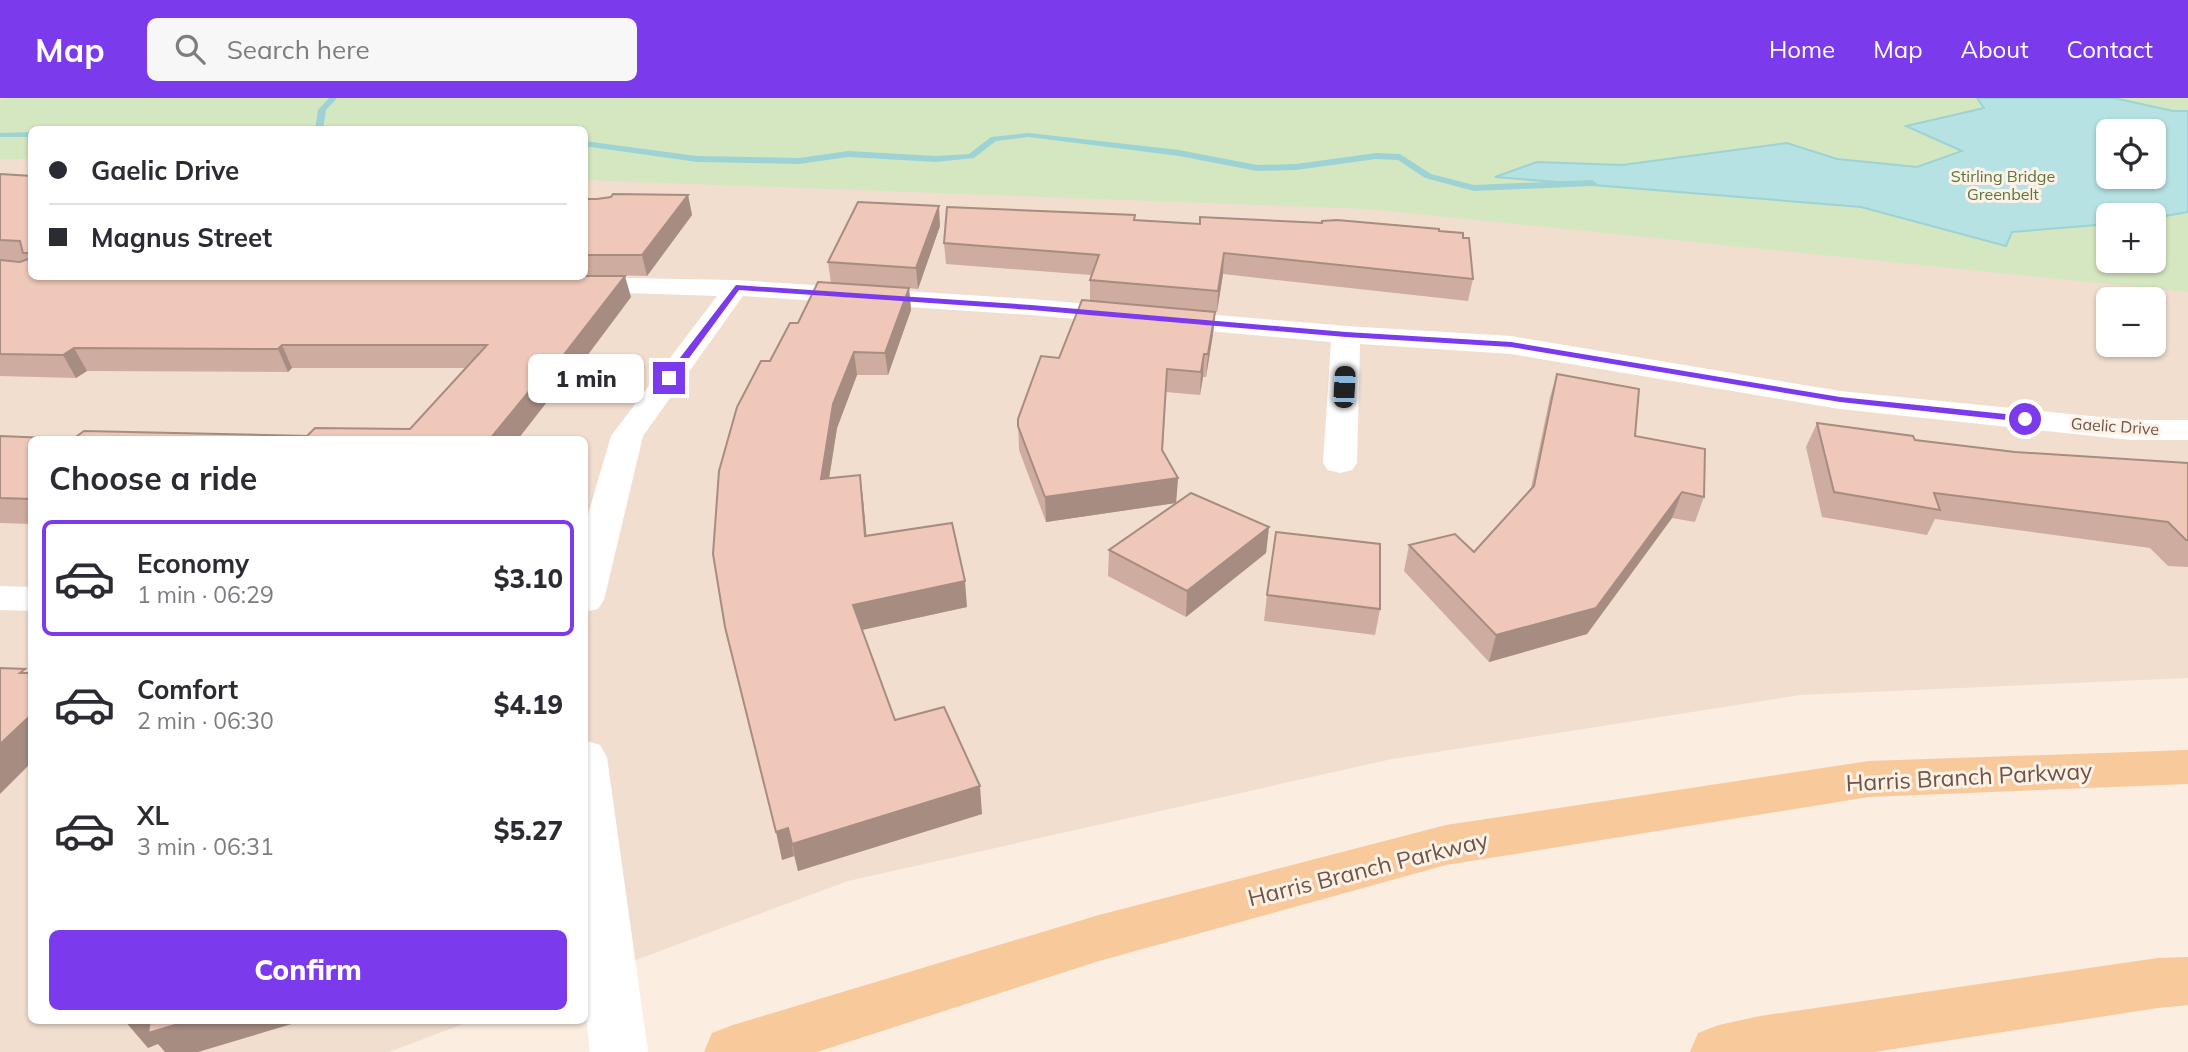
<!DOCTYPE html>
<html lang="en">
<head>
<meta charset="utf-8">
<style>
  :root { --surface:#fff; --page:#f7f7f7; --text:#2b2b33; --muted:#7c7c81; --line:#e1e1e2; --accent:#7c3aed }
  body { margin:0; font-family:Mulish,sans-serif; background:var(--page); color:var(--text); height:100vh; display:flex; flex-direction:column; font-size:26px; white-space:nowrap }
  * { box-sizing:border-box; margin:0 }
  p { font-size:23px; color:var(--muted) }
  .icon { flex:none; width:38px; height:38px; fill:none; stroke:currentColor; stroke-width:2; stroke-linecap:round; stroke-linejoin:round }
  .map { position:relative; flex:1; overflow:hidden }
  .sheet { position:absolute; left:28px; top:338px; width:560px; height:588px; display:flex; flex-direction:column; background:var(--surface); border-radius:10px; box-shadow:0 2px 5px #0004 }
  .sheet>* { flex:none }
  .banner { position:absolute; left:28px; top:28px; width:560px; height:154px; border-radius:10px; box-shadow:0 2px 5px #0004; display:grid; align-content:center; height:154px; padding:0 21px; background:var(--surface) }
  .fabs { position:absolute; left:2096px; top:21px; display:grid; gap:14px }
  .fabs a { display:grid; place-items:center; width:70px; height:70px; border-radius:10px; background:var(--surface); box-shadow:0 2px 5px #0004; font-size:35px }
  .end { position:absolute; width:32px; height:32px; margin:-16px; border:9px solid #7c3aed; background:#fff; box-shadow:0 0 0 4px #fff }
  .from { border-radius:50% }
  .bubble { position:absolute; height:49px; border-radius:10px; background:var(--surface); box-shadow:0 2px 5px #0004; font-size:23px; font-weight:800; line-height:49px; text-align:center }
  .car { position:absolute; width:21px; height:42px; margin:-21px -10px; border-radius:9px; box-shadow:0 0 5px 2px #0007; background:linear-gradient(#222 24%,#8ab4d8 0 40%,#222 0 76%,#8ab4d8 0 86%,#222 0) }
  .banner b { display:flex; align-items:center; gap:24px; height:66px; font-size:26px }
  .banner b+b { border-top:2px solid var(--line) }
  .banner i { width:18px; height:18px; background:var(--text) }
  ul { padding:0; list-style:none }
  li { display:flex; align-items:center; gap:21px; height:116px; margin:0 14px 10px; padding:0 7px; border:4px solid transparent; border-radius:10px }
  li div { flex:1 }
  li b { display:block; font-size:26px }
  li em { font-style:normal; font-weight:800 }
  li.current { border-color:var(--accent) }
  li>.icon { width:63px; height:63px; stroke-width:1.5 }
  h2 { padding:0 21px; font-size:32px; line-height:84px }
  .cta { display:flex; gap:14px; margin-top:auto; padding:14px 21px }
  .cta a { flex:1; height:80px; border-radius:10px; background:var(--accent); color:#fff; font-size:28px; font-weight:800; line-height:80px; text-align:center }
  header { display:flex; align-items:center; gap:42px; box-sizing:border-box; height:98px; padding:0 35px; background:var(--accent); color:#fff }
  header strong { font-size:33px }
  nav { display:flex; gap:38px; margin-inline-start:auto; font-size:24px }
  .search { width:490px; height:63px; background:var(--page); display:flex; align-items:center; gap:18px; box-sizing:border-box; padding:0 24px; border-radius:10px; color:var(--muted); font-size:26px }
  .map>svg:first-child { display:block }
  .residential { fill:#f2decf; fill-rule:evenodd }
  .green { fill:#d5e7c0; fill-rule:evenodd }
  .water { fill:#b6e2e3; stroke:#9dd3d4; stroke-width:2; fill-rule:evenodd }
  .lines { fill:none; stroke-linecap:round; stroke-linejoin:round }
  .stream { fill:#9dd3d4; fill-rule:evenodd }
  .minor { fill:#fff; fill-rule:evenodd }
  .major { fill:#f7c99b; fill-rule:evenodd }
  .wall { fill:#ceac9f }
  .shaded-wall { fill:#a78c82 }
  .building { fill:#efc8b9; stroke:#a78c82; stroke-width:2 }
  .route { fill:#7c3aed }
  .labels { text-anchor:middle; stroke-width:6; stroke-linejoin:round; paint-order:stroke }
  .far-park-label { font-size:16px; fill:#587642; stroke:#fef2e6 }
  .far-street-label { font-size:16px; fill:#705249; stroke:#fef2e6 }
  .near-street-label { font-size:23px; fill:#705249; stroke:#fef2e6 }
</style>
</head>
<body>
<header>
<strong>Map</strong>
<div class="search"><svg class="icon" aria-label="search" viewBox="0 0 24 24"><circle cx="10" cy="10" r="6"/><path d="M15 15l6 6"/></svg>Search here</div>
<nav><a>Home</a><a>Map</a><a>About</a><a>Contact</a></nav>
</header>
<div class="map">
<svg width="2188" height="954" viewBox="0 0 2188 954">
  <rect width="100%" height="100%" fill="#fbede0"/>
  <path class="residential" d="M 0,0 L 2188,0 L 2188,580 L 1800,597 L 1392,661 L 848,783 L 585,881 L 584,341 L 32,341 L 32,922 L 474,922 L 389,954 L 0,954 ZM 32,32 L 584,32 L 584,178 L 32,178 ZM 2109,33 L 2154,33 L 2154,79 L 2109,79 ZM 2109,117 L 2154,117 L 2154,163 L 2109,163 ZM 2109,201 L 2154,201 L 2154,247 L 2109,247 Z"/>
  <path class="green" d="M 6,0 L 2188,0 L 2188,194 L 1367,111 L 585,82 L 584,32 L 32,32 L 31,61 L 0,61 L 0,2 ZM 2109,33 L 2154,33 L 2154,79 L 2109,79 ZM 2109,117 L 2154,117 L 2154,163 L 2109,163 Z"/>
  <path class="water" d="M 1977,0 L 2114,0 L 2173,13 L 2188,13 L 2188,114 L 2154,120 L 2154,117 L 2109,117 L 2109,126 L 2012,134 L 2006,148 L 1861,109 L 1495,79 L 1537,64 L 1622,67 L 1787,45 L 1837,61 L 1917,69 L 1962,53 L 1906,28 L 1984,10 ZM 2109,33 L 2154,33 L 2154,79 L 2109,79 Z"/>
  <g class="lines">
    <g class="stream">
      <polygon points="329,0 337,0 326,12 323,32 315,32 318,12"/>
      <polygon points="32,34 32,39 0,39 0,35"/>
      <polygon points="1029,35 1179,52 1257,67 1296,66 1376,55 1400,56 1431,76 1474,87 1592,82 1597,85 1592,88 1474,93 1425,80 1398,62 1376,61 1296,72 1257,73 1179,58 1029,39 996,43 974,60 936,64 848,59 799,66 697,64 584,48 584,43 697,58 799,60 848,53 936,58 969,56 991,39"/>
    </g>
    <g class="minor">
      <polygon points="574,179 736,182 1031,201 1346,228 1511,238 1840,293 2131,322 2188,322 2188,342 2131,342 1840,311 1511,256 1360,246 1357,365 1352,372 1340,375 1328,372 1323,365 1331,244 1031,217 743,198 643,338 604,502 598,511 584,514 584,430 611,338 717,198 565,193 561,187 565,181"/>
      <polygon points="0,488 32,489 32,513 0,512"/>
      <polygon points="584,642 600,647 607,659 648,954 590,954 584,899"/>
    </g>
    <g class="major">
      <polygon points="2188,652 2188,686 1869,699 1446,767 1099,863 817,954 704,954 712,935 733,927 1099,817 1446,727 1869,663"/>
      <polygon points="2188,859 2188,907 2158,910 1874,954 1690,954 1698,935 1719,927 1760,918 2158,860"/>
    </g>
  </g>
  <g class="wall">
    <polygon points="0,76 32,78 32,178 584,178 584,101 688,97 692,117 647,178 612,177 631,199 569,282 564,282 518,341 32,341 32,426 0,425 0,338 73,341 307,338 410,331 466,270 292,270 288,274 87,273 76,280 0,278 0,162 20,164 22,163 0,162"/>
    <polygon points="1135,122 1200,126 1439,133 1463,140 1473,181 1468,203 1223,176 1217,214 1215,214 1213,236 1206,279 1203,279 1200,297 1166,294 1163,353 1178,380 1176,405 1269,429 1266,455 1186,519 1108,478 1109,452 1175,405 1046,424 1019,352 1018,321 1059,260 1090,203 1090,182 1091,177 946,166 944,145"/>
    <polygon points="940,128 918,191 909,190 911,212 888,277 857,277 837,330 829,380 860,377 863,401 866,438 967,509 862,532 895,622 982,716 798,773 794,758 782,762 770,263 798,225 831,185 828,164"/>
    <polygon points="1557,276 1635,338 1704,399 1695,424 1672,420 1587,536 1489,564 1404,473 1409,447 1474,454 1531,390 1550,299"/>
    <polygon points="1817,325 1915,342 2015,354 2188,365 2188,469 2168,468 2150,450 1935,421 1927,437 1822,419 1806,349"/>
    <polygon points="1267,497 1380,511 1375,537 1264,523"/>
  </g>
  <g class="shaded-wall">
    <polygon points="688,97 692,117 647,178 642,157"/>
    <polygon points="939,108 940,128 918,191 916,170"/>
    <polygon points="1224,155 1223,176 1217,214 1218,193"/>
    <polygon points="625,178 631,199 569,282 562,259"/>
    <polygon points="909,190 911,212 888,277 885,255"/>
    <polygon points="1215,214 1213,236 1206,279 1208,256"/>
    <polygon points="282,247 292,270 288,274 278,251"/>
    <polygon points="74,250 87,273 76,280 63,257"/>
    <polygon points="854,254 857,277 837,330 825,406 821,381 833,306"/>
    <polygon points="1204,256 1203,279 1200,297 1201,274"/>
    <polygon points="557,259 564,282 518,341 490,341"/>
    <polygon points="860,377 863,401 869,463 865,438"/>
    <polygon points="1178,380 1176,405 1046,424 1045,399"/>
    <polygon points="1682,394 1672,420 1587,536 1489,564 1496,537"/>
    <polygon points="1269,429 1266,455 1186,519 1187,493"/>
    <polygon points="965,483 967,509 857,533 853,507"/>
    <polygon points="32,616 32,664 0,696 0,646"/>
    <polygon points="980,688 982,716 798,773 792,746"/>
    <polygon points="788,730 794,758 782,762 776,734"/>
    <polygon points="124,922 305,922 198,954 165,954 158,946 148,950"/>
  </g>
  <g class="building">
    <polygon points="0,76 32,78 32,155 23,155 20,143 0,142"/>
    <polygon points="613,96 688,97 642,157 584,157 584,101 597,101 611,99"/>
    <polygon points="858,104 939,108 916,170 828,164"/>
    <polygon points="947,109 1135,117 1134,122 1200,126 1200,119 1322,125 1322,123 1337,122 1439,131 1439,133 1463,135 1463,140 1469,140 1473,181 1224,155 1218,193 1090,182 1099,157 944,145"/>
    <polygon points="32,156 32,178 625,178 562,259 557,259 490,341 32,341 32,401 0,400 0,338 73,341 84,333 307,338 315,330 410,331 487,247 282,247 278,251 74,250 63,257 0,256 0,162 20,164 31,160"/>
    <polygon points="818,184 909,190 885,255 854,254 833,306 821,381 860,377 865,438 952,425 965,483 853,507 895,622 944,609 980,688 792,746 788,730 776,734 725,529 713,456 719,373 737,309 761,263 770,263 790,225 798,225"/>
    <polygon points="1082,202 1215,214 1208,256 1204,256 1201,274 1167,271 1162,352 1178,380 1045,399 1018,328 1018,321 1041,258 1059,260"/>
    <polygon points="1557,276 1639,291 1635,338 1705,351 1704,399 1682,394 1596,510 1496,537 1409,447 1455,436 1474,454 1534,388"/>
    <polygon points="1817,325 1913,338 1915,342 2015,354 2188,365 2188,442 2186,442 2168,424 1934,395 1940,412 1834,394"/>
    <polygon points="1191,395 1269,429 1187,493 1109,452"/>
    <polygon points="1276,434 1380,446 1380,511 1267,497"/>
    <polygon points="0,570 25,571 20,575 32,575 32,616 0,646"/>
    <polygon points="150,922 192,922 148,935"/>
  </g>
  <polygon class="route" points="736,187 1031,207 1346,234 1511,244 1840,299 2025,318 2030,321 2025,324 1840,304 1511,249 1346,239 1031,212 739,192 673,282 666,282 666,278"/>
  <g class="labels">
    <g class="far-park-label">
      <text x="2003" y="84">Stirling Bridge<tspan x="2003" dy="18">Greenbelt</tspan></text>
    </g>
    <g class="far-street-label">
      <text transform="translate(2115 328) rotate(4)" y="6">Gaelic Drive</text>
    </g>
    <g class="near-street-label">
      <text transform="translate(1969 679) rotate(-3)" y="8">Harris Branch Parkway</text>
      <text transform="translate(1368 771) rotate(-14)" y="8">Harris Branch Parkway</text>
    </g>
  </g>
</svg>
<div class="fabs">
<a><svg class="icon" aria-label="locate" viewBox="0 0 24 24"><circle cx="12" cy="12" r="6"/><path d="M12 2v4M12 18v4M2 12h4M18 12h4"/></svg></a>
<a>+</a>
<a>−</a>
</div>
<i class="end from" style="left:2025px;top:321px"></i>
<i class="end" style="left:669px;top:280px"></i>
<div class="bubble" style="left:528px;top:256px;width:116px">1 min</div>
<i class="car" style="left:1344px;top:289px;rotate:3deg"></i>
<div class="banner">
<b><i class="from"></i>Gaelic Drive</b>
<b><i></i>Magnus Street</b>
</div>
<section class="sheet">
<h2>Choose a ride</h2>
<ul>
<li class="current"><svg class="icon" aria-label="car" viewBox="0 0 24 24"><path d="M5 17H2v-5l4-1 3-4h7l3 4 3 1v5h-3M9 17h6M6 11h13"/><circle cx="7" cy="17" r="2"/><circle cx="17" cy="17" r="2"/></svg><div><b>Economy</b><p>1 min · 06:29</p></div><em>$3.10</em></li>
<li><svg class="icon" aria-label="car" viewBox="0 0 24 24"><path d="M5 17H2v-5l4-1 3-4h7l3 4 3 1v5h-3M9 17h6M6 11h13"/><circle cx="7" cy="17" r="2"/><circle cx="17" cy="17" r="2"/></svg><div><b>Comfort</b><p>2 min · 06:30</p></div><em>$4.19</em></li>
<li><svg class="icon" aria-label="car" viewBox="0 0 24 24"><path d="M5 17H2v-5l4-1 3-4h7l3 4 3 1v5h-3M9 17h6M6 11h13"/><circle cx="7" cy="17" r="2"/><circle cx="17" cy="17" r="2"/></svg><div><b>XL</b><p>3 min · 06:31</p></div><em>$5.27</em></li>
</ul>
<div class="cta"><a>Confirm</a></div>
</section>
</div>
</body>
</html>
